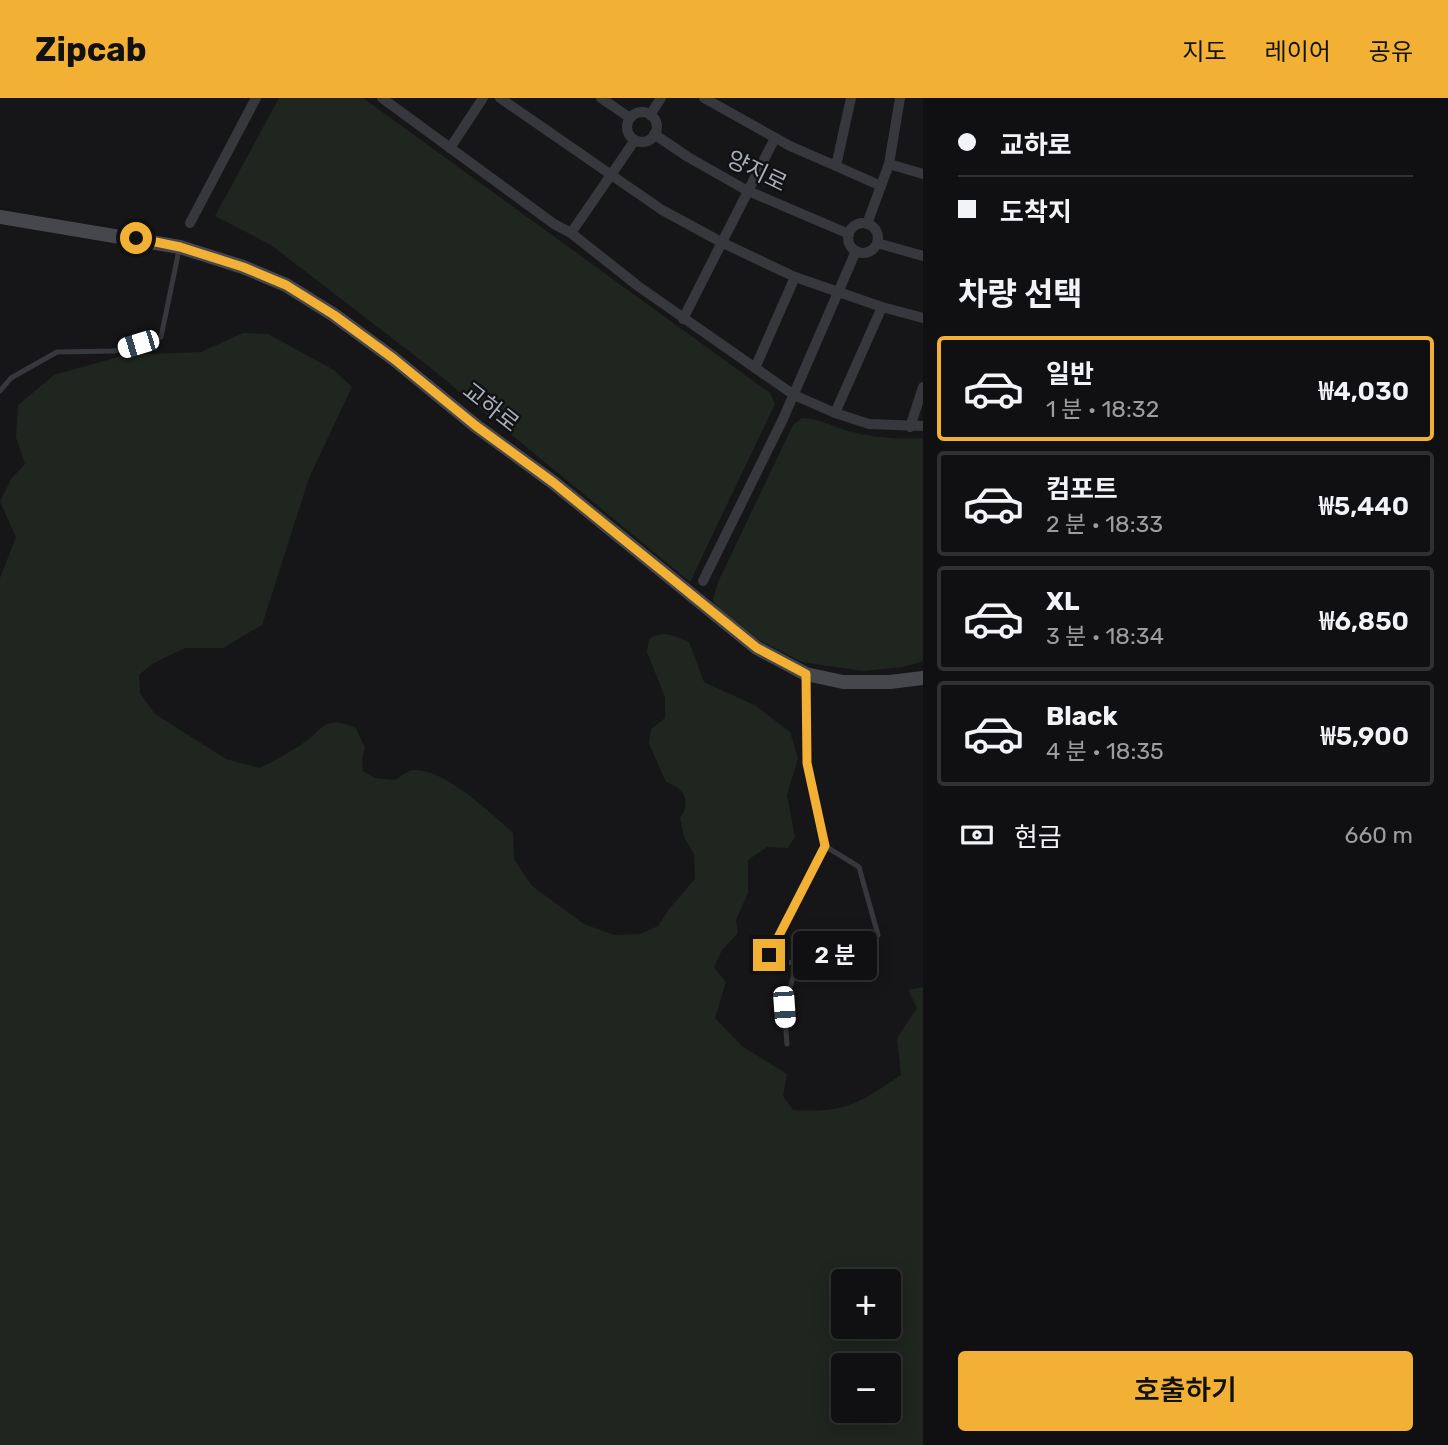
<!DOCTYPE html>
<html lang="ko">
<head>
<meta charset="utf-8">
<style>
  :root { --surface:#101012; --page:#19191b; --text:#f1f3f6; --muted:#9c9d9f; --line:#303032; --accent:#f2b134 }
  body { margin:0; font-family:Rubik,"Noto Sans KR",sans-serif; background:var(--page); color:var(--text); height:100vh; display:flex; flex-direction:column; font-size:26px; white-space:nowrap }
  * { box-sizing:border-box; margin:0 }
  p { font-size:23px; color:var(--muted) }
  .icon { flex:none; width:38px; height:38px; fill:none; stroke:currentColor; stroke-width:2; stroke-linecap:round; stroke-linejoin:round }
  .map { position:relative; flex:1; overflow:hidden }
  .drawer { display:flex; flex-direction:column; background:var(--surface); width:525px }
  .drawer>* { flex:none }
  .hud { display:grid; align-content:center; height:154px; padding:0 35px; background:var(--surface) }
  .fabs { position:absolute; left:831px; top:1171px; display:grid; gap:14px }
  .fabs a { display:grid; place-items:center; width:70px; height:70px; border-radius:7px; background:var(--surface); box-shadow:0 4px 18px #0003,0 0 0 2px var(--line); font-size:35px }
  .end { position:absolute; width:32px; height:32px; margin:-16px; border:9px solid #f2b134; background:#111; box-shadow:0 0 0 4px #111 }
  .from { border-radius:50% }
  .bubble { position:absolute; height:49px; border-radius:7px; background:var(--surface); box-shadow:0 4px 18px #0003,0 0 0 2px var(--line); font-size:23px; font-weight:600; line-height:49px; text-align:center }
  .car { position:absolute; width:21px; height:42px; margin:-21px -10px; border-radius:9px; box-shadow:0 0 5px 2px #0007; background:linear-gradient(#fff 24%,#345 0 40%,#fff 0 76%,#345 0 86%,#fff 0) }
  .hud b { display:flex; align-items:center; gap:24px; height:66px; font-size:26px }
  .hud b+b { border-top:2px solid var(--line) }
  .hud i { width:18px; height:18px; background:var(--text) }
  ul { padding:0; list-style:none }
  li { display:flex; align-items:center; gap:21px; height:105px; margin:0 14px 10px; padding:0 21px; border:4px solid var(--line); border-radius:7px }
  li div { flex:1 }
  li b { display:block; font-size:26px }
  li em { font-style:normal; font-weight:600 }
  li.current { border-color:var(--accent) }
  li>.icon { width:63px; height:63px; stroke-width:1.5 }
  h2 { padding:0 35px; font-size:32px; line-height:84px }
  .pay { display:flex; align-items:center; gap:18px; height:77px; padding:0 35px; font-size:26px }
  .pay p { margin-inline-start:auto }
  .button { display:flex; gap:14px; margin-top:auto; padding:14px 35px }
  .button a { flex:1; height:80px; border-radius:7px; background:var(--accent); color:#111; font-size:28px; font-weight:600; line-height:80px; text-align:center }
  header { display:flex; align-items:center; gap:42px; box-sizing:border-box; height:98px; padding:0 35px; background:var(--accent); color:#111 }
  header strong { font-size:33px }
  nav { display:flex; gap:38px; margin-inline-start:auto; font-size:24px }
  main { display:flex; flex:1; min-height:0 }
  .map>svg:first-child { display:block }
  .green { fill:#1e261f; fill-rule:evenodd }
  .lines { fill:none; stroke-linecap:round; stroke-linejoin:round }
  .lane { stroke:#37383d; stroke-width:5 }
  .street { stroke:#37383d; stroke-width:10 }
  .secondary { stroke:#45474d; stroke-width:14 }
  .route { stroke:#f2b134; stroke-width:9 }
  .labels { text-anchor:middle; stroke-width:5; stroke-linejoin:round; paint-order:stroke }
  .street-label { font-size:23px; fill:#a8adb8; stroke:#111113 }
</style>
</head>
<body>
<header>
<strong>Zipcab</strong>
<nav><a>지도</a><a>레이어</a><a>공유</a></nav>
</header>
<main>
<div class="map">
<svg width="923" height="1347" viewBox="0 0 923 1347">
  <rect width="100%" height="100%" fill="#161618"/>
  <g class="green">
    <polygon points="279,0 363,0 770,295 775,306 690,484 427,267 271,147 215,118"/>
    <path d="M 243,235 L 268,236 L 334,272 L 352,289 L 309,380 L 262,527 L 223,550 L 185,550 L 152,566 L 139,577 L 140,595 L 155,616 L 226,661 L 260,670 C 273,663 287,656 299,648 C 323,634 322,615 356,630 L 365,650 L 362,660 L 363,673 L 375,680 L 395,682 C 400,679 407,673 413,672 C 444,670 491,715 513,735 L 514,761 L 532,788 L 584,826 L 614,837 L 640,836 L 658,828 L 669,811 L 695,781 L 694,756 L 684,739 L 680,720 C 692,703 684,690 666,684 L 649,646 L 651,631 L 665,620 L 665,599 L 647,554 L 649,541 C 664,531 674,538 689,544 L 704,584 L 756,608 L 790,634 L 798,660 L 787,697 L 795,739 L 788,750 L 767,749 L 748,762 L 748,795 L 736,822 L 738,835 L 722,852 L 714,869 L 726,884 L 715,920 L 742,948 L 787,976 L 783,998 L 793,1012 C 846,1015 858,1006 901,977 L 897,940 L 917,910 L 908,892 L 923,889 L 923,1347 L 0,1347 L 0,480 L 16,439 L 0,404 L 11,381 L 25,366 L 16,339 L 18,307 L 54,277 L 125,257 L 201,254 ZM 844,1183 L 889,1183 L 889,1228 L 844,1228 ZM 844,1267 L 889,1267 L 889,1312 L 844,1312 Z"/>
    <path d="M 802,320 C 819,321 830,327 845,332 C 870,339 897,342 923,340 L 923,563 L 903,569 L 863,573 L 802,564 L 761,543 L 717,510 L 713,502 L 718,484 L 793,327 Z"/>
  </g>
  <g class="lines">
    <g class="lane">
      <polyline points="0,293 11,280 57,254 114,253 161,239 179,152"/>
      <polyline points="825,748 859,769 878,837"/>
      <polyline points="787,946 784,909 797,867 769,857 825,748 807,665 806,576"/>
    </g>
    <g class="street">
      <polyline points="382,0 554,126 571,135 638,188 794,297 835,315 869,326 923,328"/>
      <polyline points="500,0 662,112 723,145 795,179 755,270"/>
      <polyline points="601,0 630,20"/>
      <polyline points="704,0 790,48 836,68 851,0"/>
      <circle cx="642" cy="29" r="15"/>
      <polyline points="650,17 661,0"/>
      <polyline points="654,36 688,59 746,92 849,136"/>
      <polyline points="450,50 483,0"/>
      <polyline points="889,66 923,76"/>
      <polyline points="836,68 881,88"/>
      <polyline points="190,125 256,0"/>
      <circle cx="863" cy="140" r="15"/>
      <polyline points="867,126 889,66 900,0"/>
      <polyline points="571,135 635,42"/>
      <polyline points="877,145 923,158"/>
      <polyline points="795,179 882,209 923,220"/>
      <polyline points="683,221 775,40"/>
      <polyline points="835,315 882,209"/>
      <polyline points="910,329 923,289"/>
      <polyline points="703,483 783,321 856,153"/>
    </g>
    <polyline class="secondary" points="0,119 180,149 243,169 286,187 334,217 394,261 476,328 554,385 757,550 806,576 843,584 890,584 923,580"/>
  </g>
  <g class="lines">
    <polyline class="route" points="136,140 180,149 243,169 286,187 334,217 394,261 476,328 554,385 757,550 806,576 807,665 825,748 769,857"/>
  </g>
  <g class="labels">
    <g class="street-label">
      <text transform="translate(757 73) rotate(26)" y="8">양지로</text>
      <text transform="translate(491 309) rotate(38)" y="8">교하로</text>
    </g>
  </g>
</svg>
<div class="fabs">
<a>+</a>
<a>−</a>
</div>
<i class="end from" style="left:136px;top:140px"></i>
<i class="end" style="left:769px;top:857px"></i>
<div class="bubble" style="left:793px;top:833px;width:84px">2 분</div>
<i class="car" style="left:138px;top:246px;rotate:253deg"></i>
<i class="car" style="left:784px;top:909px;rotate:176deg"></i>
</div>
<section class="drawer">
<div class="hud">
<b><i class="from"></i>교하로</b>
<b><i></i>도착지</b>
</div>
<h2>차량 선택</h2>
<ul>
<li class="current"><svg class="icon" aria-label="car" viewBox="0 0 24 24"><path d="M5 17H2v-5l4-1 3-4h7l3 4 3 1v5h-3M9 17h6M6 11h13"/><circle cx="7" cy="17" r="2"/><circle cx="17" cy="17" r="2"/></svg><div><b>일반</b><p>1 분 · 18:32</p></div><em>₩4,030</em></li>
<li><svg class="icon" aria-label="car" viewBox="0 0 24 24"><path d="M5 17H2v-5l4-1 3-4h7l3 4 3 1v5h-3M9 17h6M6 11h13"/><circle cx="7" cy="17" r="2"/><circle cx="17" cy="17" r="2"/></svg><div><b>컴포트</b><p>2 분 · 18:33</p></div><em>₩5,440</em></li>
<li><svg class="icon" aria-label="car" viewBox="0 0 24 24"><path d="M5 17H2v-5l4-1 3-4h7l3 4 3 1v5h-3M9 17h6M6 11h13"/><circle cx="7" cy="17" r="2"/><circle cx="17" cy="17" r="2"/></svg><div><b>XL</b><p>3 분 · 18:34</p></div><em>₩6,850</em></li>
<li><svg class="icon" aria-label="car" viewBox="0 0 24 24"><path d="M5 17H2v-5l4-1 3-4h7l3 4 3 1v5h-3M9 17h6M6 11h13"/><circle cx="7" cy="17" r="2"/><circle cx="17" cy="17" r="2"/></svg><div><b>Black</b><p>4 분 · 18:35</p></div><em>₩5,900</em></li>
</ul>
<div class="pay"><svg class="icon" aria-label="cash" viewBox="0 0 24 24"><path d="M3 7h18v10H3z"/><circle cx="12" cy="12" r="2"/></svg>현금<p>660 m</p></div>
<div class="button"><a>호출하기</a></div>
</section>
</main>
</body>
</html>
